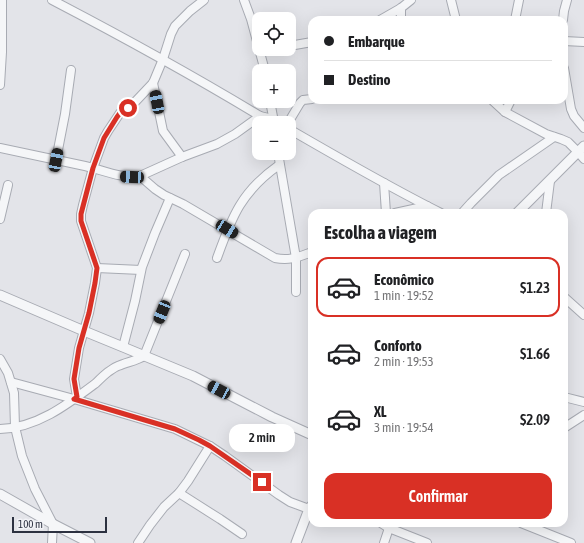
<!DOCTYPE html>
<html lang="pt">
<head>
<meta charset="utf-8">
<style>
  :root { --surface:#fff; --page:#f6f6f6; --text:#202124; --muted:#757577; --line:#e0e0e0; --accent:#d93025 }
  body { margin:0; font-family:"Asap Condensed",sans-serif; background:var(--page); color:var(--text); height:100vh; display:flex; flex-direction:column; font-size:15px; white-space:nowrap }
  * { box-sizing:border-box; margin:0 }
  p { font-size:13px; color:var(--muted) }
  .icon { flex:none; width:22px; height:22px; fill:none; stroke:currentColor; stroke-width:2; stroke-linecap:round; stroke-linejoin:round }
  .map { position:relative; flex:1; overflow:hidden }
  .sheet { position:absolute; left:308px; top:209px; width:260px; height:318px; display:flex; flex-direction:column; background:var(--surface); border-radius:12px; box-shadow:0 4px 16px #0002 }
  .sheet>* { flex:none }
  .hud { position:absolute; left:308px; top:16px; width:260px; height:88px; border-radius:12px; box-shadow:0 4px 16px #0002; display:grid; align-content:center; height:88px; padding:0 16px; background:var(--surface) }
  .tools { position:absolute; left:252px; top:12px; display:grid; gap:8px }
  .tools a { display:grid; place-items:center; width:44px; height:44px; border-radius:8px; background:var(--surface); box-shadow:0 4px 16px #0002; font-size:20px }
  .scale { position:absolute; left:12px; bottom:10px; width:95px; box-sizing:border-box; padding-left:4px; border:2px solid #2c3140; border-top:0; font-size:11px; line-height:14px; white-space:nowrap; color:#2c3140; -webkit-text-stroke:3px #f2f3f7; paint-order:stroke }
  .end { position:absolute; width:18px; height:18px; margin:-9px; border:5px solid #d93025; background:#fff; box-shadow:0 0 0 2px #fff }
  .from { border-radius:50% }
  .bubble { position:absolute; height:28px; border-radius:12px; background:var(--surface); box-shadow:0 4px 16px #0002; font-size:13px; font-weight:600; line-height:28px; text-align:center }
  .car { position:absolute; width:12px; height:24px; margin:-12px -6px; border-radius:5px; box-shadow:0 0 3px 1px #0007; background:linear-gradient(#222 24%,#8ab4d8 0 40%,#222 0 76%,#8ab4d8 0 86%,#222 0) }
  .hud b { display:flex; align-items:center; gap:14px; height:38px; font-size:15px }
  .hud b+b { border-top:1px solid var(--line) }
  .hud i { width:10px; height:10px; background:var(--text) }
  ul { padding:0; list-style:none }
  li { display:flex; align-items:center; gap:12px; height:60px; margin:0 8px 6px; padding:0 8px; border:2px solid transparent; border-radius:12px }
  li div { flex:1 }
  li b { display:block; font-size:15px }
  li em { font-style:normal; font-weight:600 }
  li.selected { border-color:var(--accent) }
  li>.icon { width:36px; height:36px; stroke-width:1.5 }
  h2 { padding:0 16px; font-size:18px; line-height:48px }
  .cta { display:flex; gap:8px; margin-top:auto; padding:8px 16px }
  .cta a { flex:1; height:46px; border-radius:12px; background:var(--accent); color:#fff; font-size:16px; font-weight:600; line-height:46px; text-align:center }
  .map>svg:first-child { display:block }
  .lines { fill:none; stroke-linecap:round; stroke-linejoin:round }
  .minor-casing { stroke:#a8abb3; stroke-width:10 }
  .tertiary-casing { stroke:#a8abb3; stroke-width:11 }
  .minor { stroke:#f5f6f8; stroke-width:8 }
  .tertiary { stroke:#f5f6f8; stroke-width:9 }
  .route { stroke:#d93025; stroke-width:5 }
</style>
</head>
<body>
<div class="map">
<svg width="584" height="543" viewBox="0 0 584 543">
  <rect width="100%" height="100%" fill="#e3e4e9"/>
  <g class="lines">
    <defs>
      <g id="minor">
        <path d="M 52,0 C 123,37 192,75 260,116 L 273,119 L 280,123"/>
        <polyline points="244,0 251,19 265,71"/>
        <polyline points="451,0 456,20"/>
        <polyline points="401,8 401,20"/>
        <polyline points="380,20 401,8 411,0"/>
        <polyline points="515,20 519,0"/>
        <polyline points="563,20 564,11 567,0"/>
        <polyline points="564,41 584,42"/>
        <polyline points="289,46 312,42"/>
        <polyline points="260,52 276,49"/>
        <polyline points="564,68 571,109 574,116 584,128"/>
        <polyline points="153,83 163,131 182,157"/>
        <polyline points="0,85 2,52 2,0"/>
        <polyline points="492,100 505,112 546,134 561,139 568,142 578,152 584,159"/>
        <polyline points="270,101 274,122"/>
        <polyline points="505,112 511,100"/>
        <polyline points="288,123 300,103 303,100 312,99"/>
        <path d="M 289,129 C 339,158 389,187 441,213"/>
        <path d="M 0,148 C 29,154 57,160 85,166 C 103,170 121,179 140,176 L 182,157 L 217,144 L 235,134 L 260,116"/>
        <polyline points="278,153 296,258 296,292"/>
        <polyline points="56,160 65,114 71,70"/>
        <path d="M 140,176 L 155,189 L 164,195 L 183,204 L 275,258 C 290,261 298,257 312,252"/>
        <polyline points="384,183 386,213"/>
        <polyline points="395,213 427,206"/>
        <polyline points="462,213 471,203 499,175 554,137"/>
        <polyline points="546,213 550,181"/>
        <polyline points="0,219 8,185"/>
        <path d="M 217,258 C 232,216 242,191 279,165"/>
        <polyline points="97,268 141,270"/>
        <polyline points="564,297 584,315"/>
        <polyline points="123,347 135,301 142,267 155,233 170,198"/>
        <polyline points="0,359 8,373 14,393 15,427 22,456 35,489 53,524 52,543"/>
        <polyline points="11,382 74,399 175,429 210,446 225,456 279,495 290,502 309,509"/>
        <polyline points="77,397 74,379 79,348 89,313 95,283 97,268 81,221 81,214 83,205 93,168 104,138 108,131 120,113 135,102 153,83 163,59 171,34 175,26 190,11 204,0"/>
        <polyline points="564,397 584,402"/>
        <polyline points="564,428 584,415"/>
        <path d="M 0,429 C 37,428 68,404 96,383 C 100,379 104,375 108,372 C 111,370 115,367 118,366 C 127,362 136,361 144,356 L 185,254"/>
        <polyline points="179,493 220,519 242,534"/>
        <polyline points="381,523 389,528 427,543"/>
        <polyline points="521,523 571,543"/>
        <polyline points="138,543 150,525 164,507 179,493 188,481 210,446"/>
        <polyline points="384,543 389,528"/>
      </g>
      <g id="tertiary">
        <polyline points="517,213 584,146"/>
        <polyline points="0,295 84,331 123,347 193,376 272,417 312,435"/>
        <polyline points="0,494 53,524 90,543"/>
        <polyline points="296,543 309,509 312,505"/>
      </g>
    </defs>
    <use href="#minor" class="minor-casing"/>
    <use href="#tertiary" class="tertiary-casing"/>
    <use href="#minor" class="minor"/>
    <use href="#tertiary" class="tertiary"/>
  </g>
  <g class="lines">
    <polyline class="route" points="128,108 120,113 117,117 104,138 93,168 81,214 81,221 97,268 95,283 89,313 79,348 74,379 77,397 74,399 175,429 199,440 210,446 262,482"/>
  </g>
</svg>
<div class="tools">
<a><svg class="icon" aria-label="locate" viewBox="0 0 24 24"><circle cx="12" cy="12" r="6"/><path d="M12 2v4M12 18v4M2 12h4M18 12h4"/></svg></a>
<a>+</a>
<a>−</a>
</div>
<div class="scale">100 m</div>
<i class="end from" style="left:128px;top:108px"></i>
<i class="end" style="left:262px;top:482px"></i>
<div class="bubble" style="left:229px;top:424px;width:66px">2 min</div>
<i class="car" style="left:157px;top:102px;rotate:349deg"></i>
<i class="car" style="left:56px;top:160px;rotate:11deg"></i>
<i class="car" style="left:132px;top:177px;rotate:273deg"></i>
<i class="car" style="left:227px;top:229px;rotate:121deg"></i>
<i class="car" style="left:162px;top:312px;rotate:202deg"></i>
<i class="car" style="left:219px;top:390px;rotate:298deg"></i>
<div class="hud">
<b><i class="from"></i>Embarque</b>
<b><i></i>Destino</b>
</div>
<section class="sheet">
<h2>Escolha a viagem</h2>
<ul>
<li class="selected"><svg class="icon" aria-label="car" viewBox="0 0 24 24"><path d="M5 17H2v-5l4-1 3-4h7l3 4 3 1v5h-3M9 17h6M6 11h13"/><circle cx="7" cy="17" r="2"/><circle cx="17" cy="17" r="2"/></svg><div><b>Econômico</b><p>1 min · 19:52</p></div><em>$1.23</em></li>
<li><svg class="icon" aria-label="car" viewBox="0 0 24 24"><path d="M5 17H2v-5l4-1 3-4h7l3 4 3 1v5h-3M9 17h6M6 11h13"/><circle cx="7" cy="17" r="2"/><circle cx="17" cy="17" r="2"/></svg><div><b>Conforto</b><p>2 min · 19:53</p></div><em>$1.66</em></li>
<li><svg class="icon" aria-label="car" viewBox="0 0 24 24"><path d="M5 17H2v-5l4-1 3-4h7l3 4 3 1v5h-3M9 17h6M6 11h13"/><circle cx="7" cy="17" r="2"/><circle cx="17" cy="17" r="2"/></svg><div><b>XL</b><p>3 min · 19:54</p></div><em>$2.09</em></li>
</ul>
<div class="cta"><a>Confirmar</a></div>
</section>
</div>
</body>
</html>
